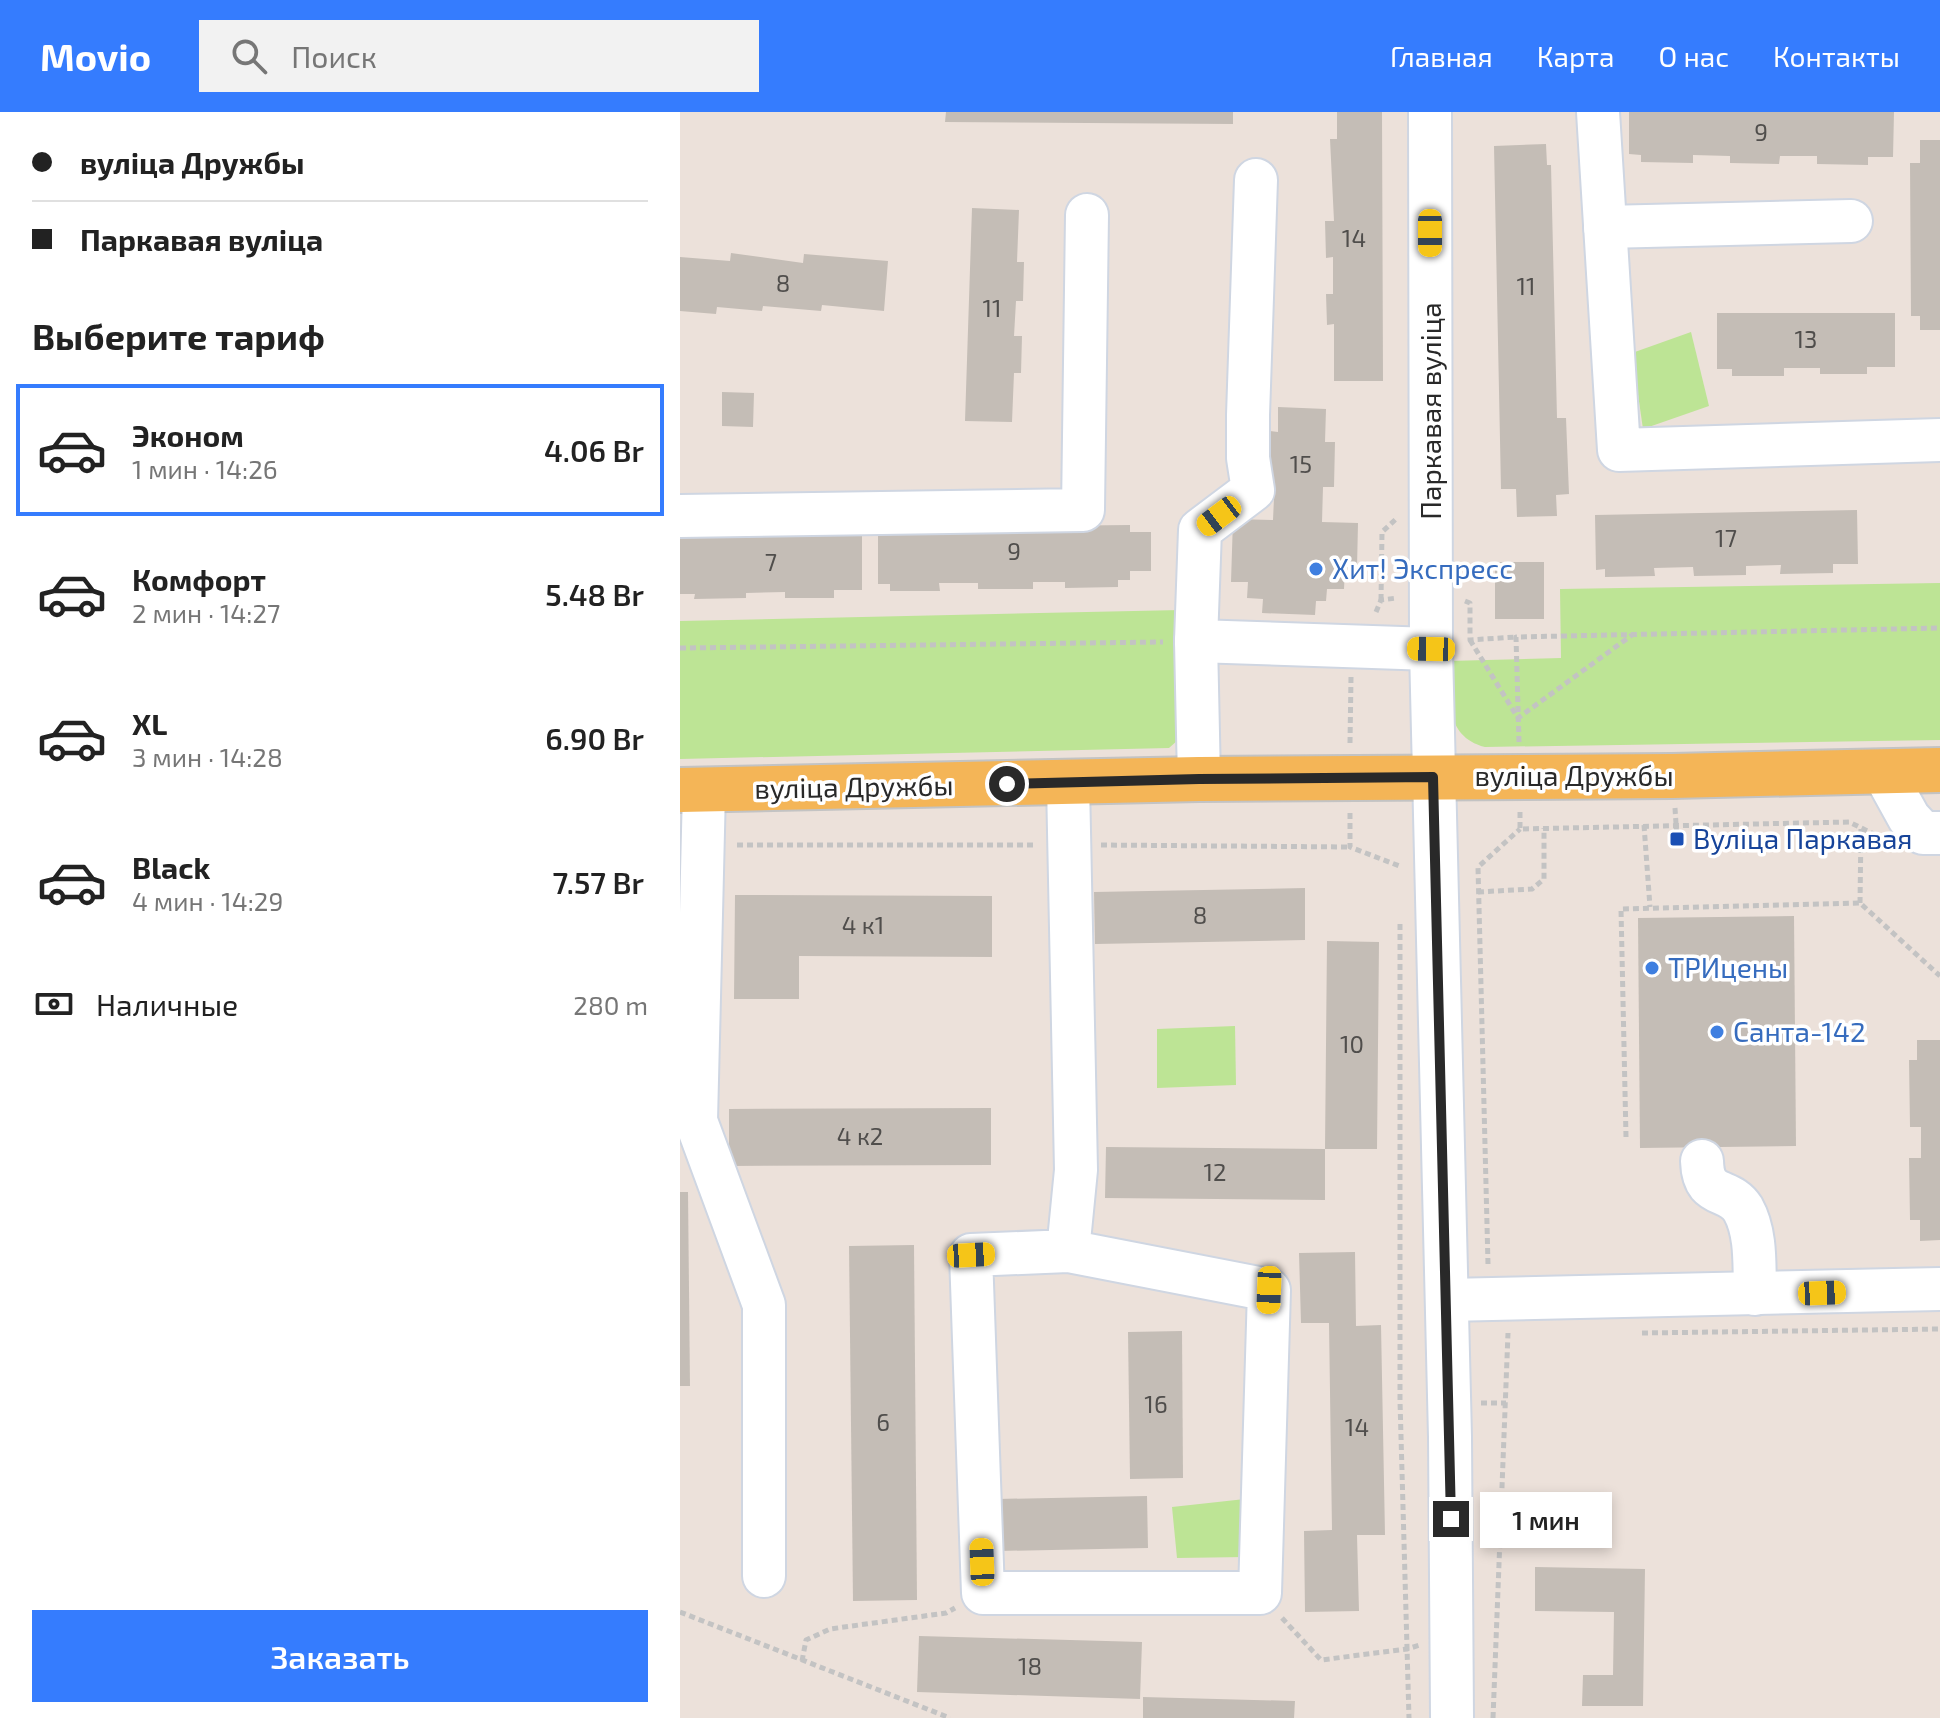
<!DOCTYPE html>
<html lang="ru">
<head>
<meta charset="utf-8">
<style>
  :root { --surface:#fff; --page:#f2f2f2; --text:#222; --muted:#767676; --line:#e0e0e0; --accent:#357cfe }
  body { margin:0; font-family:"Exo 2",sans-serif; background:var(--page); color:var(--text); height:100vh; display:flex; flex-direction:column; font-size:30px; white-space:nowrap }
  * { box-sizing:border-box; margin:0 }
  p { font-size:26px; color:var(--muted) }
  .icon { flex:none; width:44px; height:44px; fill:none; stroke:currentColor; stroke-width:2; stroke-linecap:round; stroke-linejoin:round }
  .map { position:relative; flex:1; overflow:hidden }
  .drawer { display:flex; flex-direction:column; background:var(--surface); width:680px }
  .drawer>* { flex:none }
  .top-card { display:grid; align-content:center; height:176px; padding:0 32px; background:var(--surface) }
  .end { position:absolute; width:36px; height:36px; margin:-18px; border:10px solid #292929; background:#fff; box-shadow:0 0 0 4px #fff }
  .from { border-radius:50% }
  .bubble { position:absolute; height:56px; border-radius:0px; background:var(--surface); box-shadow:0 4px 12px #0003; font-size:26px; font-weight:600; line-height:56px; text-align:center }
  .car { position:absolute; width:24px; height:48px; margin:-24px -12px; border-radius:10px; box-shadow:0 0 6px 2px #0007; background:linear-gradient(#f5c518 24%,#345 0 40%,#f5c518 0 76%,#345 0 86%,#f5c518 0) }
  .top-card b { display:flex; align-items:center; gap:28px; height:76px; font-size:30px }
  .top-card b+b { border-top:2px solid var(--line) }
  .top-card i { width:20px; height:20px; background:var(--text) }
  ul { padding:0; list-style:none }
  li { display:flex; align-items:center; gap:24px; height:132px; margin:0 16px 12px; padding:0 16px; border:4px solid transparent; border-radius:0px }
  li div { flex:1 }
  li b { display:block; font-size:30px }
  li em { font-style:normal; font-weight:600 }
  li.selected { border-color:var(--accent) }
  li>.icon { width:72px; height:72px; stroke-width:1.5 }
  h2 { padding:0 32px; font-size:36px; line-height:96px }
  .pay { display:flex; align-items:center; gap:20px; height:88px; padding:0 32px; font-size:30px }
  .pay p { margin-inline-start:auto }
  .cta { display:flex; gap:16px; margin-top:auto; padding:16px 32px }
  .cta a { flex:1; height:92px; border-radius:0px; background:var(--accent); color:#fff; font-size:32px; font-weight:600; line-height:92px; text-align:center }
  header { display:flex; align-items:center; gap:48px; box-sizing:border-box; height:112px; padding:0 40px; background:var(--accent); color:#fff }
  header strong { font-size:38px }
  nav { display:flex; gap:44px; margin-inline-start:auto; font-size:28px }
  .search { width:560px; height:72px; background:var(--page); display:flex; align-items:center; gap:20px; box-sizing:border-box; padding:0 28px; border-radius:0px; color:var(--muted); font-size:30px }
  main { display:flex; flex:1; min-height:0 }
  .map>svg:first-child { display:block }
  .green { fill:#bde495 }
  .building { fill:#c4bdb6 }
  .lines { fill:none; stroke-linecap:round; stroke-linejoin:round }
  .minor-casing { stroke:#cfd6e2; stroke-width:46 }
  .major-casing { stroke:#c3c3c3; stroke-width:48 }
  .path { stroke:#c3c3c3; stroke-width:5; stroke-dasharray:6 4; stroke-linecap:butt }
  .minor { stroke:#fff; stroke-width:42 }
  .major { stroke:#f4b557; stroke-width:44 }
  .route { stroke:#292929; stroke-width:10 }
  .shop-dot { fill:#3f7fe0; stroke:#fff; stroke-width:3 }
  .transit-dot { fill:#1a4fb4; stroke:#fff; stroke-width:3 }
  .labels { text-anchor:middle; stroke-width:7; stroke-linejoin:round; paint-order:stroke }
  .number-label { font-size:24px; fill:#504e4c }
  .street-label { font-size:28px; fill:#292929; stroke:#fff }
  .shop-label { font-size:28px; fill:#366cbe; stroke:#fff; text-anchor:start }
  .transit-label { font-size:28px; fill:#164399; stroke:#fff; text-anchor:start }
</style>
</head>
<body>
<header>
<strong>Movio</strong>
<div class="search"><svg class="icon" aria-label="search" viewBox="0 0 24 24"><circle cx="10" cy="10" r="6"/><path d="M15 15l6 6"/></svg>Поиск</div>
<nav><a>Главная</a><a>Карта</a><a>О нас</a><a>Контакты</a></nav>
</header>
<main>
<section class="drawer">
<div class="top-card">
<b><i class="from"></i>вуліца Дружбы</b>
<b><i></i>Паркавая вуліца</b>
</div>
<h2>Выберите тариф</h2>
<ul>
<li class="selected"><svg class="icon" aria-label="car" viewBox="0 0 24 24"><path d="M5 17H2v-5l4-1 3-4h7l3 4 3 1v5h-3M9 17h6M6 11h13"/><circle cx="7" cy="17" r="2"/><circle cx="17" cy="17" r="2"/></svg><div><b>Эконом</b><p>1 мин · 14:26</p></div><em>4.06 Br</em></li>
<li><svg class="icon" aria-label="car" viewBox="0 0 24 24"><path d="M5 17H2v-5l4-1 3-4h7l3 4 3 1v5h-3M9 17h6M6 11h13"/><circle cx="7" cy="17" r="2"/><circle cx="17" cy="17" r="2"/></svg><div><b>Комфорт</b><p>2 мин · 14:27</p></div><em>5.48 Br</em></li>
<li><svg class="icon" aria-label="car" viewBox="0 0 24 24"><path d="M5 17H2v-5l4-1 3-4h7l3 4 3 1v5h-3M9 17h6M6 11h13"/><circle cx="7" cy="17" r="2"/><circle cx="17" cy="17" r="2"/></svg><div><b>XL</b><p>3 мин · 14:28</p></div><em>6.90 Br</em></li>
<li><svg class="icon" aria-label="car" viewBox="0 0 24 24"><path d="M5 17H2v-5l4-1 3-4h7l3 4 3 1v5h-3M9 17h6M6 11h13"/><circle cx="7" cy="17" r="2"/><circle cx="17" cy="17" r="2"/></svg><div><b>Black</b><p>4 мин · 14:29</p></div><em>7.57 Br</em></li>
</ul>
<div class="pay"><svg class="icon" aria-label="cash" viewBox="0 0 24 24"><path d="M3 7h18v10H3z"/><circle cx="12" cy="12" r="2"/></svg>Наличные<p>280 m</p></div>
<div class="cta"><a>Заказать</a></div>
</section>
<div class="map">
<svg width="1260" height="1606" viewBox="0 0 1260 1606">
  <rect width="100%" height="100%" fill="#ece1da"/>
  <g class="green">
    <polygon points="1011,220 1029,294 963,317 952,241"/>
    <path d="M 1260,471 L 1260,628 L 805,635 C 763,624 770,583 768,549 L 881,546 L 880,477 Z"/>
    <polygon points="501,498 498,628 489,636 0,647 0,509"/>
    <polygon points="555,914 556,973 477,976 477,917"/>
    <polygon points="565,1387 565,1445 497,1446 492,1395"/>
  </g>
  <g class="building">
    <polygon points="266,0 553,0 553,12 265,10"/>
    <polygon points="657,0 702,0 703,269 654,269 654,212 647,213 646,182 653,182 653,145 646,146 645,109 654,109 650,27 657,27"/>
    <polygon points="949,0 1214,0 1213,45 1188,45 1188,53 1137,52 1137,44 1100,44 1099,52 1050,51 1050,44 1013,43 1013,51 961,50 961,43 949,42"/>
    <polygon points="1240,28 1260,28 1260,218 1240,218 1240,204 1231,204 1230,51 1240,51"/>
    <polygon points="866,32 867,53 871,53 877,306 886,306 889,382 876,383 877,404 837,405 836,377 821,377 814,34"/>
    <polygon points="292,96 339,98 337,150 344,150 343,189 336,189 334,224 342,224 341,261 334,261 332,310 285,309"/>
    <polygon points="51,141 123,151 124,142 208,149 204,199 142,193 141,199 83,194 82,199 37,195 36,202 0,199 0,145 50,149"/>
    <polygon points="1037,201 1215,201 1215,255 1187,255 1187,262 1140,262 1140,256 1104,256 1104,264 1052,264 1052,257 1037,257"/>
    <polygon points="42,280 74,281 73,315 42,314"/>
    <polygon points="598,295 646,297 645,330 655,330 654,375 643,375 642,410 678,411 677,456 665,456 664,477 647,477 646,489 636,489 635,503 582,501 583,487 567,486 568,470 551,470 553,407 593,408 594,386 587,386 589,319 598,320"/>
    <polygon points="1177,398 1178,452 1153,452 1153,461 1100,462 1101,453 1066,454 1066,463 1014,464 1013,455 974,456 975,464 925,465 925,457 916,458 915,403"/>
    <polygon points="450,413 450,420 471,420 471,459 450,459 450,468 438,468 438,475 385,476 385,470 353,470 353,477 298,477 298,471 259,471 260,479 210,479 210,472 198,472 198,416"/>
    <polygon points="182,423 182,478 154,478 154,486 105,486 105,480 66,481 66,486 14,487 15,482 0,482 0,424"/>
    <rect x="815" y="450" width="49" height="57"/>
    <polygon points="625,776 625,828 415,832 414,780"/>
    <polygon points="55,783 312,784 312,845 119,844 119,887 54,887"/>
    <polygon points="1114,804 1116,1034 960,1036 958,806"/>
    <polygon points="647,829 699,830 697,1037 645,1037 645,1088 425,1086 426,1035 645,1037"/>
    <polygon points="1237,928 1260,928 1260,1128 1240,1129 1240,1108 1230,1108 1229,1046 1241,1046 1241,1015 1230,1015 1229,948 1237,948"/>
    <polygon points="311,996 311,1053 49,1054 49,997"/>
    <polygon points="0,1080 8,1080 10,1274 0,1274"/>
    <polygon points="234,1133 237,1488 173,1489 169,1134"/>
    <polygon points="675,1140 676,1214 701,1213 705,1423 677,1423 679,1499 625,1500 624,1419 652,1418 649,1211 621,1211 619,1141"/>
    <polygon points="502,1219 503,1366 450,1367 448,1220"/>
    <polygon points="467,1384 468,1436 319,1439 318,1387"/>
    <polygon points="855,1455 965,1457 963,1594 902,1594 903,1563 933,1563 934,1500 855,1499"/>
    <polygon points="239,1524 462,1530 460,1587 237,1580"/>
    <polygon points="463,1585 615,1589 614,1606 463,1606"/>
  </g>
  <g class="lines">
    <defs>
      <g id="minor">
        <polyline points="750,0 751,537 770,1325 772,1606"/>
        <polyline points="918,0 939,338 1260,328"/>
        <polyline points="925,115 1171,109"/>
        <polyline points="0,404 403,398 407,103"/>
        <polyline points="516,529 751,537"/>
        <polyline points="1203,659 1229,706 1243,721 1260,721"/>
        <polyline points="519,667 516,529 520,418 573,378 568,346 568,303 576,68"/>
        <polyline points="388,671 396,1058 388,1139 291,1143 303,1481 580,1481 589,1178 388,1139"/>
        <polyline points="24,678 16,1009 84,1193 84,1464"/>
        <path d="M 1022,1049 C 1023,1089 1049,1074 1063,1097 C 1077,1122 1074,1155 1075,1182"/>
        <polyline points="767,1188 1260,1177"/>
      </g>
      <polyline id="major" points="0,678 519,667 992,664 1260,658"/>
    </defs>
    <use href="#minor" class="minor-casing"/>
    <use href="#major" class="major-casing"/>
    <g class="path">
      <polyline points="701,488 702,420 716,407"/>
      <polyline points="785,489 790,491 790,528 836,525"/>
      <polyline points="696,500 701,488 717,486"/>
      <polyline points="790,528 838,606 952,523"/>
      <polyline points="0,536 483,530"/>
      <polyline points="839,630 836,525 1260,516"/>
      <polyline points="670,631 671,565"/>
      <polyline points="995,696 997,727"/>
      <polyline points="840,700 840,717 1169,710 1198,724"/>
      <polyline points="670,701 670,735 722,755"/>
      <polyline points="964,713 970,795"/>
      <polyline points="57,733 355,733"/>
      <polyline points="421,733 670,735"/>
      <polyline points="798,780 852,777 864,767 864,716"/>
      <polyline points="1180,791 1181,717"/>
      <polyline points="720,812 720,1289 729,1606"/>
      <polyline points="946,1025 941,797 1180,791 1260,864"/>
      <polyline points="808,1152 798,755 840,717"/>
      <polyline points="962,1221 1260,1217"/>
      <polyline points="801,1291 826,1291"/>
      <polyline points="0,1500 270,1606"/>
      <polyline points="602,1506 641,1548 727,1537 740,1533"/>
      <polyline points="122,1549 126,1528 150,1517 266,1501 275,1496"/>
      <polyline points="813,1606 828,1221"/>
    </g>
    <use href="#minor" class="minor"/>
    <use href="#major" class="major"/>
  </g>
  <g class="lines">
    <polyline class="route" points="327,672 519,667 753,665 771,1407"/>
  </g>
  <g class="shop-dot">
    <circle cx="636" cy="457" r="8"/>
    <circle cx="972" cy="856" r="8"/>
    <circle cx="1037" cy="920" r="8"/>
  </g>
  <rect class="transit-dot" x="989" y="719" width="16" height="16" rx="4"/>
  <g class="labels">
    <g class="number-label">
      <text x="1081" y="29">9</text>
      <text x="674" y="135">14</text>
      <text x="103" y="180">8</text>
      <text x="846" y="183">11</text>
      <text x="312" y="205">11</text>
      <text x="1126" y="236">13</text>
      <text x="621" y="361">15</text>
      <text x="1046" y="435">17</text>
      <text x="334" y="448">9</text>
      <text x="91" y="459">7</text>
      <text x="520" y="812">8</text>
      <text x="183" y="822">4 к1</text>
      <text x="672" y="941">10</text>
      <text x="180" y="1033">4 к2</text>
      <text x="535" y="1069">12</text>
      <text x="476" y="1301">16</text>
      <text x="203" y="1319">6</text>
      <text x="677" y="1324">14</text>
      <text x="350" y="1563">18</text>
    </g>
    <g class="street-label">
      <text transform="translate(751 299) rotate(-90)" y="10">Паркавая вуліца</text>
      <text x="894" y="674">вуліца Дружбы</text>
      <text transform="translate(174 675) rotate(-1)" y="10">вуліца Дружбы</text>
    </g>
    <g class="shop-label">
      <text x="652" y="467">Хит! Экспресс</text>
      <text x="988" y="866">ТРИцены</text>
      <text x="1053" y="930">Санта-142</text>
    </g>
    <g class="transit-label">
      <text x="1013" y="737">Вуліца Паркавая</text>
    </g>
  </g>
</svg>
<i class="end from" style="left:327px;top:672px"></i>
<i class="end" style="left:771px;top:1407px"></i>
<div class="bubble" style="left:800px;top:1380px;width:132px">1 мин</div>
<i class="car" style="left:750px;top:121px;rotate:180deg"></i>
<i class="car" style="left:539px;top:404px;rotate:233deg"></i>
<i class="car" style="left:751px;top:537px;rotate:271deg"></i>
<i class="car" style="left:291px;top:1143px;rotate:87deg"></i>
<i class="car" style="left:589px;top:1178px;rotate:182deg"></i>
<i class="car" style="left:1142px;top:1181px;rotate:88deg"></i>
<i class="car" style="left:302px;top:1450px;rotate:358deg"></i>
</div>
</main>
</body>
</html>
